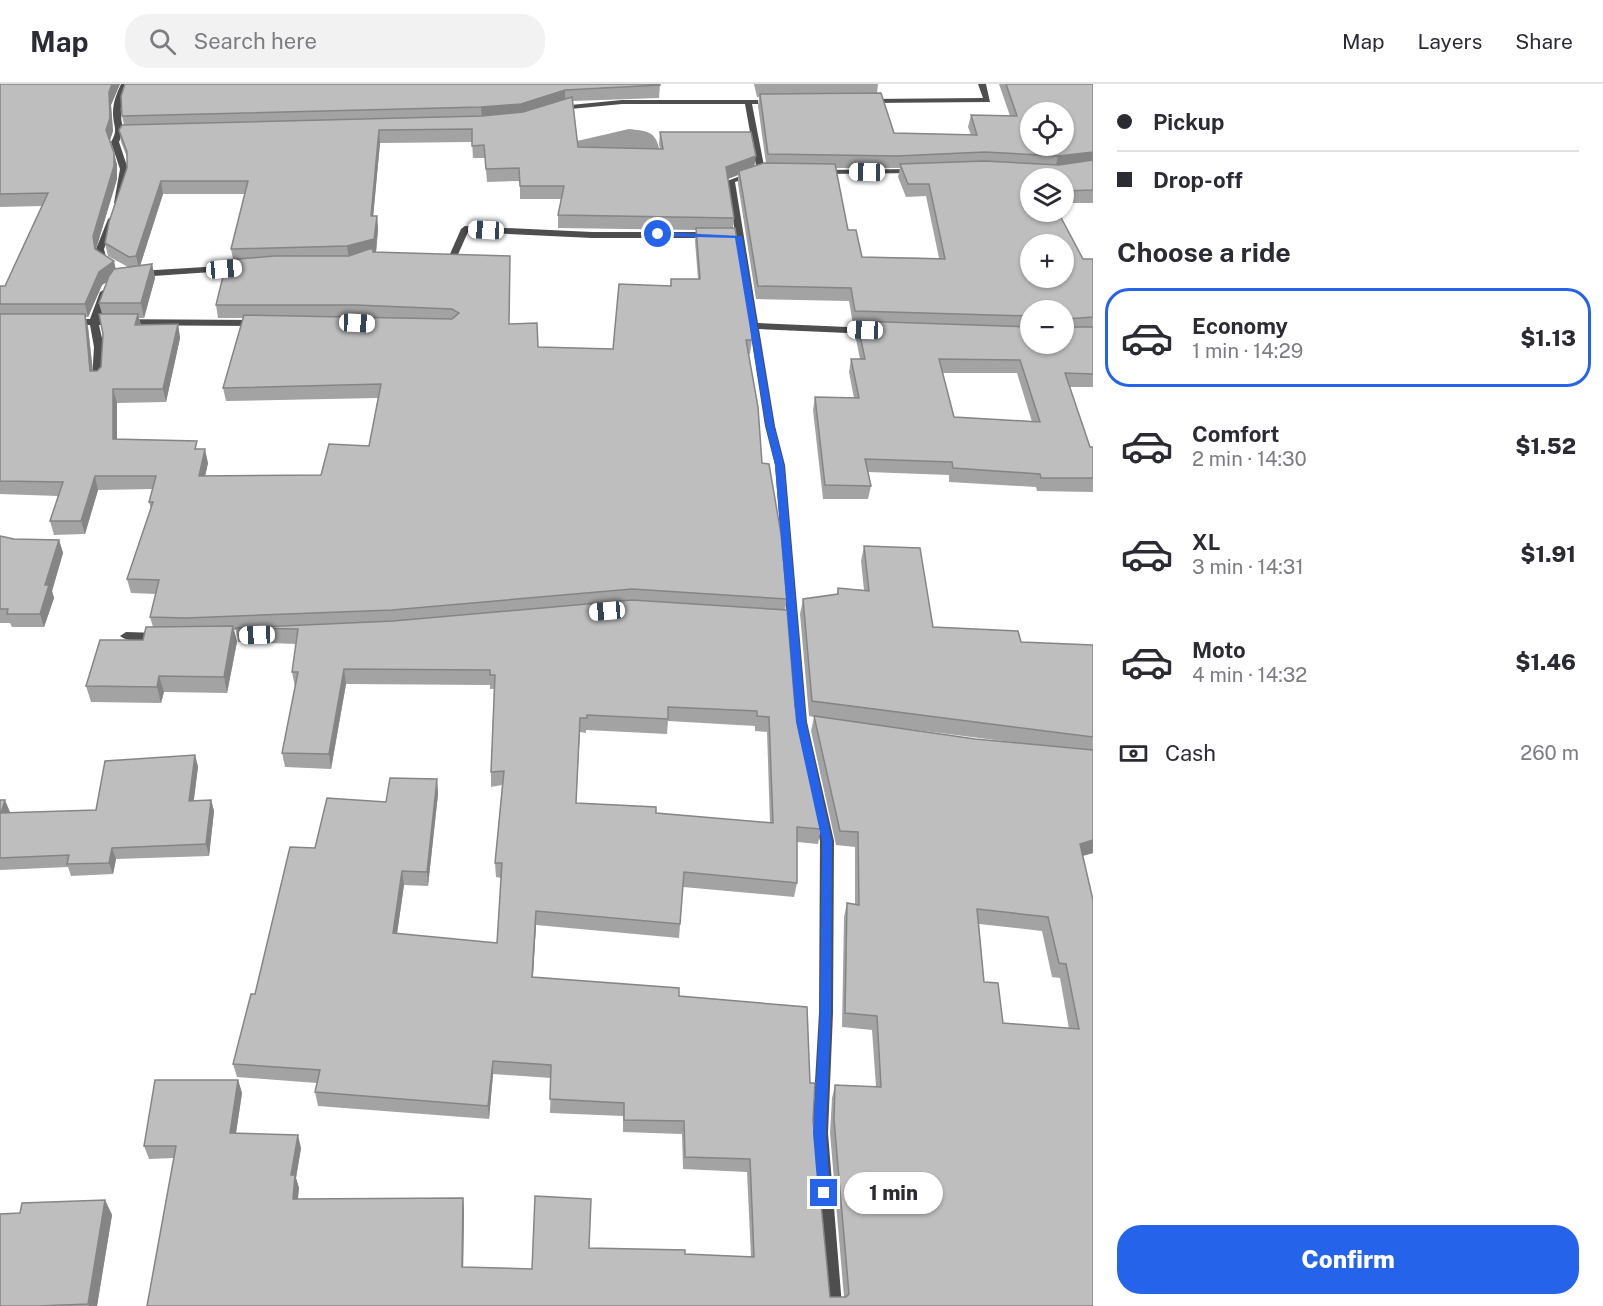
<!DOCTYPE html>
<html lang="en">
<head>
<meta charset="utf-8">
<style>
  :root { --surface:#fff; --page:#f2f2f3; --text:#2b2b33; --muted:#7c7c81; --line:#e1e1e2; --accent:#2563eb }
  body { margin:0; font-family:"Public Sans",sans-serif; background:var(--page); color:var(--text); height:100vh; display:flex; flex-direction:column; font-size:22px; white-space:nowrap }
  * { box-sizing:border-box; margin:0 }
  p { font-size:20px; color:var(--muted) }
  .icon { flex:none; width:33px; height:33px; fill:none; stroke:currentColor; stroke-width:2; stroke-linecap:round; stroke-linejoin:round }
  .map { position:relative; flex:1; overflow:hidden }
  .details { display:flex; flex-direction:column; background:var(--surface); width:510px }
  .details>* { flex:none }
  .top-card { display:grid; align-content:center; height:132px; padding:0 24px; background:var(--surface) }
  .tools { position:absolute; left:1020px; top:18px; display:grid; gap:12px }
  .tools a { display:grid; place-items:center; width:54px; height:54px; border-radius:50%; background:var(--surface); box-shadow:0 2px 4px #0004; font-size:30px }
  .end { position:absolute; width:27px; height:27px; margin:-14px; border:8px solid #2563eb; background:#fff; box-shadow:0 0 0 3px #fff }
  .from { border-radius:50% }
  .bubble { position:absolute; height:42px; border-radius:21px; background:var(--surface); box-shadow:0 2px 4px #0004; font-size:20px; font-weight:800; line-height:42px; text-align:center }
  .car { position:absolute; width:18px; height:36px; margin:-18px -9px; border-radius:8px; box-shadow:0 0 4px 2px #0007; background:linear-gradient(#fff 24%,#345 0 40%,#fff 0 76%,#345 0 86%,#fff 0) }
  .top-card b { display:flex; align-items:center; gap:21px; height:57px; font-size:22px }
  .top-card b+b { border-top:2px solid var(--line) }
  .top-card i { width:15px; height:15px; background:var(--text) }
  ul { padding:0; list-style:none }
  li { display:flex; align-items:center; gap:18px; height:99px; margin:0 12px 9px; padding:0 12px; border:3px solid transparent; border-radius:24px }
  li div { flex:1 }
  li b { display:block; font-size:22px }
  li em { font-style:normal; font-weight:800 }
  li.selected { border-color:var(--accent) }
  li>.icon { width:54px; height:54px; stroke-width:1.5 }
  h2 { padding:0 24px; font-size:27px; line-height:72px }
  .pay { display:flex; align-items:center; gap:15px; height:66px; padding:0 24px; font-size:22px }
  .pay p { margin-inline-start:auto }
  .cta { display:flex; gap:12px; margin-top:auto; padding:12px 24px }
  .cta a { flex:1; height:69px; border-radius:24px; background:var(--accent); color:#fff; font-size:24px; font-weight:800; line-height:69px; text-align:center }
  header { display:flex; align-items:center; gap:36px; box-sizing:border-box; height:84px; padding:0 30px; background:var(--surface); border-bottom:2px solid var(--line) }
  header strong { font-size:28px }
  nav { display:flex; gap:33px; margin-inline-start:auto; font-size:21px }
  .search { width:420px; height:54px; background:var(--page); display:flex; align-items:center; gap:15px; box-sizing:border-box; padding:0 21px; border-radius:24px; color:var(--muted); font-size:22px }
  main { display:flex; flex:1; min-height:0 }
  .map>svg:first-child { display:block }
  .water { fill:#9c9c9c }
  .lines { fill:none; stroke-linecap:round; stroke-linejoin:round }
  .minor { fill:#4e4e4e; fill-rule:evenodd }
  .wall { fill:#a3a3a3; fill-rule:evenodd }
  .shaded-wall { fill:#858585 }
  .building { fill:#bebebe; stroke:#858585; stroke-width:1.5; fill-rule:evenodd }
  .route { fill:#2563eb }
</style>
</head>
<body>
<header>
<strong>Map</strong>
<div class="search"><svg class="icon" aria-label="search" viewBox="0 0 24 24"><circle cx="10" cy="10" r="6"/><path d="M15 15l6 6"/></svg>Search here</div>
<nav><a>Map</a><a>Layers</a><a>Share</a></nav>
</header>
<main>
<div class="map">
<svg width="1093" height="1222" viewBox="0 0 1093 1222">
  <rect width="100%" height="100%" fill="#fff"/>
  <path class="water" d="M 629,45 C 645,47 655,46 659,64 L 651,70 L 587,69 L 564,60 Z"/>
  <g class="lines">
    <g class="minor">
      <path d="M 121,0 L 129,0 C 124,9 120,18 121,29 C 121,43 126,44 119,58 L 128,85 L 122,119 L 118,122 L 114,119 L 120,85 L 111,58 C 119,45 113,43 113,29 C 113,18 117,9 121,0 Z"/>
      <polygon points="978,0 986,0 990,18 869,19 865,17 869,15 983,14"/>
      <polygon points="622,16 758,16 758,20 752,20 765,87 761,89 757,87 745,20 622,20 560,26 556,24 560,22"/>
      <polygon points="915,85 919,87 918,89 822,90 818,88 822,86"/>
      <polygon points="751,88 754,88 754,92 735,98 758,239 870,244 875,247 870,250 759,245 775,342 785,381 807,638 834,757 833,929 828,1049 842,1222 826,1222 812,1049 819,929 820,757 795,638 775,381 765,342 727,97"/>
      <polygon points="112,132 116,135 104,165 106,173 114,180 110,183 99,176 96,165 108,135"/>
      <polygon points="465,142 592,148 711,148 715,151 711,154 592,154 468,148 456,175 437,175 437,171 450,170 461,145"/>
      <polygon points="238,181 241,182 241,186 139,193 135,190 139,187"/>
      <polygon points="105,205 110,208 100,235 257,236 262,239 257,242 99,241 104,263 102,296 97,299 92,296 94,263 90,241 70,241 65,238 70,235 90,235 100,208"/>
      <path d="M 126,548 L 159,549 L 165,553 C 157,560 128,559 120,552 Z"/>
    </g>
  </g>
  <g class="wall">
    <path d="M 0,0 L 120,0 L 111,21 L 113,47 L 110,56 L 117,81 L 117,95 L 96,165 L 116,185 L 128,183 L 108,172 L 105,159 L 127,84 L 127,73 L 121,58 L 119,46 L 124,41 L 122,32 L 660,0 L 659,14 L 573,17 L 578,63 L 660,65 L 659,60 L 660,48 L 755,82 L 766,79 L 758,22 L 759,13 L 757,13 L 754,0 L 878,0 L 877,9 L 894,49 L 971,51 L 968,43 L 971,31 L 1010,32 L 999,0 L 1093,0 L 1093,119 L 1064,119 L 1064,94 L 1030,94 L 1083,175 L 1093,175 L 1093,303 L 1069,303 L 1090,363 L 1093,363 L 1093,408 L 1037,407 L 1036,403 L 949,398 L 949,391 L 868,388 L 871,402 L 868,415 L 823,415 L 813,326 L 815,313 L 854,314 L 849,288 L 851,275 L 860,275 L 855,250 L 857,240 L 853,240 L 849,217 L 756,215 L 738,100 L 738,91 L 728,95 L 734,134 L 733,144 L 752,256 L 750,270 L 748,270 L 762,379 L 787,515 L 785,526 L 795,623 L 821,745 L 818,760 L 797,758 L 797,799 L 794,813 L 683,803 L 679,854 L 536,841 L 533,893 L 679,912 L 810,999 L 830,1213 L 844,1213 L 830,1049 L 832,1014 L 835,1001 L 876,1003 L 872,946 L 842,943 L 844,833 L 847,819 L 855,820 L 855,763 L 836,761 L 811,647 L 814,633 L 809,632 L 800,530 L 803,515 L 837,510 L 838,504 L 864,506 L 861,477 L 864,462 L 933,543 L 1021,558 L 1093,561 L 1093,769 L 1083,772 L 1093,1222 L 147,1222 L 174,1074 L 149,1075 L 144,1062 L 238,996 L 242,1009 L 236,1049 L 301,1064 L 296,1094 L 299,1104 L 298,1115 L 463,1114 L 464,1127 L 463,1183 L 532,1185 L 589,1164 L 685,1170 L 751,1173 L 747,1088 L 683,1085 L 682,1050 L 623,1048 L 623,1032 L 550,1029 L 551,994 L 493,990 L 489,1035 L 318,1022 L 315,1008 L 317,999 L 237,993 L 233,980 L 255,910 L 315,764 L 386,718 L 437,695 L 438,710 L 428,802 L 404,801 L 397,850 L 497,859 L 501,794 L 496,793 L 495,779 L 502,701 L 491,703 L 491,688 L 494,605 L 490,605 L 490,601 L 346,600 L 331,685 L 285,683 L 282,669 L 295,603 L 292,588 L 296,560 L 238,558 L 236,546 L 234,546 L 237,558 L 227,609 L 164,608 L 161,619 L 91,618 L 86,602 L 143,556 L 153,543 L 150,533 L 156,510 L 131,509 L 127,495 L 151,425 L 149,418 L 153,405 L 98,406 L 85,450 L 54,451 L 50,437 L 58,412 L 0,410 L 0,202 L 5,202 L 42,122 L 0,123 ZM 472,58 L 473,74 L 485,74 L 487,98 L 520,97 L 520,115 L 562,115 L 558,131 L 558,144 L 696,146 L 695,157 L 698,195 L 671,195 L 670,202 L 613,265 L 538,263 L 510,240 L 376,168 L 378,145 L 377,132 L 373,132 L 380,59 ZM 836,84 L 900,84 L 898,93 L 906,113 L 926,112 L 939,174 L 862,173 L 848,146 ZM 163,110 L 245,110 L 231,165 L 233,175 L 216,221 L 218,234 L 243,234 L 223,304 L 226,317 L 378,314 L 369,362 L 321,391 L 205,392 L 208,379 L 199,365 L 117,356 L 117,319 L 166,318 L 180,254 L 178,240 L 141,241 L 139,234 L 144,234 L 155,194 L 152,180 L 140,182 ZM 107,198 L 99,219 L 102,230 L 103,250 L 101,283 L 97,287 L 93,287 L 88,243 L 85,233 L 88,233 L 102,201 ZM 1030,226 L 1064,260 L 1030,260 ZM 942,289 L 1017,289 L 1032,338 L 954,333 ZM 668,637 L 755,642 L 755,647 L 767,648 L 770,739 L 656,729 L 576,719 L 580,648 L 586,649 L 586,646 L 667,650 ZM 861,639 L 1011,658 L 975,655 ZM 979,840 L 1042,847 L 1052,893 L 1060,894 L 1069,945 L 1003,939 L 984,898 Z"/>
    <polygon points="0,452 14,455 59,456 63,469 52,507 54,514 44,543 12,543 10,539 0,539"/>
    <polygon points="195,671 198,683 194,716 211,716 214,727 209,772 116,775 113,790 71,792 68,783 0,786 0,716 10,728 10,729 96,726"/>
    <polygon points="105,1116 112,1131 97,1222 0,1222 20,1129"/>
  </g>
  <g class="shaded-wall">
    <polygon points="112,0 120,0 111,21 113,47 109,59 106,46 109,8"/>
    <polygon points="565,6 565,18 522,32 482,36 481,23"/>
    <polygon points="379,46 380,59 372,145 371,132"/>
    <polygon points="1093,68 1093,80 1055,85 1058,72"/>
    <polygon points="114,69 117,81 117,95 96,165 95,165 93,152"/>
    <polygon points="756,72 754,85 739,87 738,91 725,96 726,83"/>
    <polygon points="161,97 163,110 139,185 136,172"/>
    <polygon points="377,132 378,145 376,168 349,175 347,162"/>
    <polygon points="114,177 117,190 102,201 88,233 85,220 99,188"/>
    <polygon points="152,180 155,194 144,234 141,219"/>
    <polygon points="85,230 88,243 94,300 90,287"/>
    <polygon points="138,230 141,243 135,241"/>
    <polygon points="178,240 180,254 166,318 163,305"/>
    <polygon points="113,305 117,319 117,369 113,355"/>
    <polygon points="205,365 208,379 202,406 199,392"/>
    <polygon points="95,392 98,406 85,450 81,437"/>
    <polygon points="59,456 63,469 52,507 54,514 44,543 40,530 45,501"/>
    <polygon points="233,542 237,558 227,609 224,593"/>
    <polygon points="344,585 346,600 331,685 329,670"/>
    <polygon points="159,592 164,608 161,619 157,603"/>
    <polygon points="195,671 198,683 192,728 189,717"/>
    <polygon points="437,695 438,710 428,802 427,788"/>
    <polygon points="5,716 10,728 6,741 1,729"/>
    <polygon points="211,716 214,727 209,772 206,760"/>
    <polygon points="1093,756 1093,769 1074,774 1080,760"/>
    <polygon points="112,764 116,775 113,790 109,779"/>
    <polygon points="402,787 404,801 395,863 393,849"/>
    <polygon points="536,827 536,841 532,906 532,893"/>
    <polygon points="493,977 493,990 489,1035 488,1022"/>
    <polygon points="238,996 242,1009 234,1062 230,1049"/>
    <polygon points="298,1051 301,1064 296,1094 299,1104 296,1127 293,1115 291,1091"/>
    <polygon points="463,1114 464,1127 463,1195 462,1183"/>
    <polygon points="105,1116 112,1131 97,1222 89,1222 88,1220"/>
  </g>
  <g class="building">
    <polygon points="0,0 112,0 109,8 110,34 106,46 114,69 114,82 93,152 95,165 114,177 99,188 85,220 0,220 0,202 5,202 48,109 0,110"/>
    <polygon points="125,0 660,0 660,1 565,6 521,20 481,23 122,32 121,12"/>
    <path d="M 1006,0 L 1093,0 L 1093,68 L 1058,72 L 985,68 L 897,72 L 768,70 L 760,10 L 881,9 L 894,49 L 977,51 L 971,31 L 1017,32 ZM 1030,28 L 1064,28 L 1064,62 L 1030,62 Z"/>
    <polygon points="572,13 578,63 663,65 660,48 751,48 756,72 726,83 734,134 558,131 564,102 520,102 519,84 486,85 484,61 472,62 472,45 379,46 371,132 377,132 374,155 347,162 231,165 248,97 161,97 136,172 129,173 105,159 109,138 127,84 127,68 119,46 122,41 482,32 523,28"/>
    <path d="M 1093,76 L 1093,106 L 1064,107 L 1064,94 L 1030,94 L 1030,128 L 1058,128 L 1083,175 L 1093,175 L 1093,233 L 1066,235 L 1068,243 L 1093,243 L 1093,290 L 1065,289 L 1090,363 L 1093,363 L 1093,394 L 1041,394 L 1040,390 L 953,384 L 952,378 L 865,375 L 871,402 L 825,401 L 815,313 L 859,314 L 851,275 L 865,275 L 857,237 L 1030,243 L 1030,260 L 1064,260 L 1064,226 L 1030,226 L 1030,232 L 855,227 L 851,204 L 758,202 L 739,87 L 764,79 L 835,80 L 848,146 L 856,146 L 862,173 L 945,175 L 929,100 L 908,100 L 900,80 L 985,77 L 1059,81 ZM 1030,160 L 1064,160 L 1064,194 L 1030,194 ZM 939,275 L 1020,276 L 1040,338 L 954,333 Z"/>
    <polygon points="696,144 735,144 751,241 752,256 746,256 758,323 762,379 769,380 781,450 787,515 632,505 392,526 186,534 150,533 159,496 127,495 153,418 149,418 156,392 95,392 81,437 50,437 63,398 0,397 0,230 85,230 90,287 97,287 101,283 103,250 99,230 138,230 135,241 178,240 163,305 113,305 113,355 197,357 195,365 205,365 199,392 321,391 329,360 369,362 381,300 223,304 244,231 452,235 459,229 452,225 356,221 216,221 227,176 274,172 349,172 369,165 373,165 373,168 510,172 509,240 537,239 538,263 613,265 619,200 671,202 671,195 700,195"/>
    <polygon points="152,180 141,219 99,219 109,192 114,185"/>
    <polygon points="0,452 14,455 59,456 45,501 49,501 40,530 7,530 8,525 0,525"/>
    <polygon points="864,462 920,464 933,543 1018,547 1021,558 1093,561 1093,653 812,617 803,515 838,510 838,504 869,507"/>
    <path d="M 632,516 L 787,526 L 795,623 L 821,745 L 797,743 L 797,799 L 684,788 L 680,840 L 536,827 L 532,893 L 679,904 L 679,912 L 807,923 L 810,999 L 815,999 L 813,1036 L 830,1213 L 846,1213 L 849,1210 L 834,1036 L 835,1001 L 881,1003 L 877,932 L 845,929 L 847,819 L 859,821 L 858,748 L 840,747 L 814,632 L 975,655 L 1093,666 L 1093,756 L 1080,760 L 1093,816 L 1093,1222 L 147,1222 L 176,1062 L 144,1062 L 155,996 L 238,996 L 230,1049 L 298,1051 L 291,1091 L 295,1091 L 293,1115 L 463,1114 L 462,1183 L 532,1185 L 535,1112 L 591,1115 L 589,1164 L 685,1166 L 685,1170 L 754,1173 L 750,1075 L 685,1073 L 684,1037 L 624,1036 L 624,1019 L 550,1015 L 551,981 L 493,977 L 488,1022 L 315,1008 L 320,986 L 233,980 L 251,910 L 255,910 L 290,763 L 315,764 L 327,714 L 386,718 L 390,694 L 437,695 L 427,788 L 402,787 L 393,849 L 497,859 L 502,779 L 495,779 L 504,687 L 491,688 L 495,591 L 490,591 L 490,586 L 344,585 L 329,670 L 282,669 L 298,588 L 292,588 L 298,545 L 235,544 L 393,537 ZM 668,623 L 757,627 L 757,632 L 769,633 L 773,739 L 656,729 L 656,723 L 576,719 L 580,634 L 587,634 L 587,631 L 668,635 ZM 977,825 L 1048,833 L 1059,879 L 1066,880 L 1079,945 L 1003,939 L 998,899 L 984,898 Z"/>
    <polygon points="233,542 224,593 159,592 157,603 86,602 100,556 143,556 146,543"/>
    <polygon points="195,671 189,717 211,716 206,760 112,764 109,779 67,780 69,771 0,774 0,716 5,716 1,729 96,726 105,677"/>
    <polygon points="105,1116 88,1220 38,1222 0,1222 0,1130 20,1129 22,1119"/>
  </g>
  <polygon class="route" points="658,148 742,152 774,342 784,381 806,638 832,757 831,929 826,1049 830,1109 824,1115 818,1109 813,1049 820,929 822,757 796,638 775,381 766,342 735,154 656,152"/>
</svg>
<div class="tools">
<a><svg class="icon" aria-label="locate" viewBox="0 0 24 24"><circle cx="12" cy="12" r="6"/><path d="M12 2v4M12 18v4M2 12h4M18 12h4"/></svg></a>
<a><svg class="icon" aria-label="layers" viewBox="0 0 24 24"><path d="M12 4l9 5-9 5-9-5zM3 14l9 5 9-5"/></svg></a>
<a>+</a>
<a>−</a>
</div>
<i class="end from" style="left:658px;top:150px"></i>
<i class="end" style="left:824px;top:1109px"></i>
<div class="bubble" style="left:844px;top:1088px;width:99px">1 min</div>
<i class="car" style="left:867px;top:88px;rotate:271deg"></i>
<i class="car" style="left:486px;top:146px;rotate:273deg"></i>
<i class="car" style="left:224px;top:185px;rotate:85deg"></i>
<i class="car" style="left:357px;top:239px;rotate:93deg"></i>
<i class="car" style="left:865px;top:246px;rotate:272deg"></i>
<i class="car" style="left:607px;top:527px;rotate:265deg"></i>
<i class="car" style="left:257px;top:551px;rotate:268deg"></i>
</div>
<section class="details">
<div class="top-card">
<b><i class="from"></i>Pickup</b>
<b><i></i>Drop-off</b>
</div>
<h2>Choose a ride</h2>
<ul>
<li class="selected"><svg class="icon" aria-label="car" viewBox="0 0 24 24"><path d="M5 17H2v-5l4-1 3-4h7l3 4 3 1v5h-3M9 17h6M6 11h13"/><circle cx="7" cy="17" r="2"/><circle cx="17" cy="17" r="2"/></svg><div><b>Economy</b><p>1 min · 14:29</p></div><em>$1.13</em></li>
<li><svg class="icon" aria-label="car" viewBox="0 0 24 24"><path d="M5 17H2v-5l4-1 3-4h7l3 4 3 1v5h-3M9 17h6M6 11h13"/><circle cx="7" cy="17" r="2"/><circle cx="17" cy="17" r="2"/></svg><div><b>Comfort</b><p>2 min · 14:30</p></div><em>$1.52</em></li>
<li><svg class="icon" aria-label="car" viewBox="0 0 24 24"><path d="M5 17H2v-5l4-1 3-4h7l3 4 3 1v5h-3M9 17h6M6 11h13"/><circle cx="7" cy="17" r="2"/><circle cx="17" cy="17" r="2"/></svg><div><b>XL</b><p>3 min · 14:31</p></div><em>$1.91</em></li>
<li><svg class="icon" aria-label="car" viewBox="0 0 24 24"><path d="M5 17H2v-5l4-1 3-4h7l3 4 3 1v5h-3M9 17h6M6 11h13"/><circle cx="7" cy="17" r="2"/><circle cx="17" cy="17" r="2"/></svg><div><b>Moto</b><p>4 min · 14:32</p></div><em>$1.46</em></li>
</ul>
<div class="pay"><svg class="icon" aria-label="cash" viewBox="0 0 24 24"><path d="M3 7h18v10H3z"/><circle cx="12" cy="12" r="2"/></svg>Cash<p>260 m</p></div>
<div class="cta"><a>Confirm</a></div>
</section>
</main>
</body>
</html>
